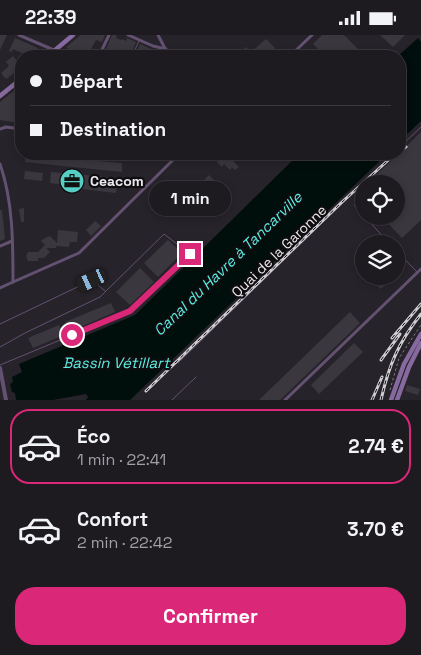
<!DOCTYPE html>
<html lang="fr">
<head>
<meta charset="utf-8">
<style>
  :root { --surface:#1d1a20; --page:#2a272d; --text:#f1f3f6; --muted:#a0a1a5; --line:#3b383e; --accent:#db2777 }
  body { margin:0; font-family:"Space Grotesk",sans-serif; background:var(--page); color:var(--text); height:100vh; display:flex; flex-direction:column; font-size:19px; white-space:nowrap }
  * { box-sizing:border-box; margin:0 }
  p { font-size:16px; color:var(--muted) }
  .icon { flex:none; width:28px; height:28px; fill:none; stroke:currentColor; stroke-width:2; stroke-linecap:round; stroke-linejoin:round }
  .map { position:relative; height:365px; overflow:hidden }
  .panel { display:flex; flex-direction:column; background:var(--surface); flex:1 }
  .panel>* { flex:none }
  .guide { position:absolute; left:15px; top:15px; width:391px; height:110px; border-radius:20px; box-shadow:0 2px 8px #0003,0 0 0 1px var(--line); display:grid; align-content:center; height:110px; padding:0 15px; background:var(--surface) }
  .fabs { position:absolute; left:355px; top:140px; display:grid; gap:10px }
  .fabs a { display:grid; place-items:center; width:50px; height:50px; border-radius:50%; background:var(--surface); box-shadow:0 2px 8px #0003,0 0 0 1px var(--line); font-size:25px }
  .end { position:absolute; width:22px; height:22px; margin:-11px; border:6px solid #db2777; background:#fff; box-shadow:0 0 0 2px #fff }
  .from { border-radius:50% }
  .bubble { position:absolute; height:35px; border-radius:18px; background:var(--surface); box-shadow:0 2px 8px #0003,0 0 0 1px var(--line); font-size:16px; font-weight:600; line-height:35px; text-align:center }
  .car { position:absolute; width:15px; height:30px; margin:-15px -8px; border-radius:6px; box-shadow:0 0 4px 1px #0007; background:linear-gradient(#222 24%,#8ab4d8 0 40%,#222 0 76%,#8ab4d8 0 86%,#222 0) }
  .guide b { display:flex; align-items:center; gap:18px; height:48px; font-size:19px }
  .guide b+b { border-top:1px solid var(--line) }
  .guide i { width:12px; height:12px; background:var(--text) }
  ul { padding:9px 0 0; list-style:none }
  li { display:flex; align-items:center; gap:15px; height:75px; margin:0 10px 8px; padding:0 5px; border:2px solid transparent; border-radius:20px }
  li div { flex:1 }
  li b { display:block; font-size:19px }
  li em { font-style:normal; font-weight:600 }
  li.on { border-color:var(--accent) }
  li>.icon { width:45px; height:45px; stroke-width:1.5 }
  .primary-button { display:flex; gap:10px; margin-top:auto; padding:10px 15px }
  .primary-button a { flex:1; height:58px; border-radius:20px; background:var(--accent); color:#fff; font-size:20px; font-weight:600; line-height:58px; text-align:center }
  .status { display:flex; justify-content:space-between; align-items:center; height:35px; padding:0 25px; background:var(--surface); direction:ltr }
  .status svg { height:14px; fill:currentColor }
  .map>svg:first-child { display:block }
  .water { fill:#000e0c }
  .building { fill:#3b373e }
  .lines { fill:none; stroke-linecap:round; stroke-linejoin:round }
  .path { stroke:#817e84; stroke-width:1; stroke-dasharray:2.5 2.5; stroke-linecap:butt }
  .service { stroke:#635172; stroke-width:1 }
  .minor { stroke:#635172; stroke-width:3 }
  .tertiary { stroke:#635172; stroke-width:4 }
  .secondary { stroke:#86699e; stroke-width:4.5 }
  .rail-casing { stroke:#d0ced2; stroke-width:3 }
  .rail { stroke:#0f0d10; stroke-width:1; stroke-dasharray:4; stroke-linecap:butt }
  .route { stroke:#db2777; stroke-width:6 }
  .labels { text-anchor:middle; stroke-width:4.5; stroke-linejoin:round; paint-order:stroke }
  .poi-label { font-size:14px; font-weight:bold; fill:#ebe9ed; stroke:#0f0d10; text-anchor:start }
  .street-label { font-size:14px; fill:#ebe9ed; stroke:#0f0d10 }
  .water-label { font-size:15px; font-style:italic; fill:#5cede1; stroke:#0f0d10 }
</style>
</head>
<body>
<div class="status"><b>22:39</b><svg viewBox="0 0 49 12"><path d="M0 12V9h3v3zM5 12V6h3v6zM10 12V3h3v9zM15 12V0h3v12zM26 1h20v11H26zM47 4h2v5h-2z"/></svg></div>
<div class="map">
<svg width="421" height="365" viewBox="0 0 421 365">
  <rect width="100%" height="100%" fill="#27232a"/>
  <g class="water">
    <polygon points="418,3 421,7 421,86 400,106 400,21 398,21"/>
    <polygon points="299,119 387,119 130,365 86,365 88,362 86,359 53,365 16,365 15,358 12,357 10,349 13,347 12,342 22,337 19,329 135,280"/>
  </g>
  <g class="building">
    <polygon points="0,0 7,0 0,15"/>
    <polygon points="81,0 105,0 102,7 96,5 91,14 96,21 76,21 68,17 69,14 66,12"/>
    <polygon points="112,0 117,0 116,3 121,5 122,4 126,6 127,3 136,7 130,21 122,20 116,16 113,21 103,21"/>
    <polygon points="322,0 344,0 365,21 325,21 313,9"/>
    <polygon points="380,0 405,0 393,12"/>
    <polygon points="15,3 38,13 34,20 25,18 24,19 13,14 12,17 9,16"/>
    <polygon points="266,4 275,13 267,21 236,21 246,12 251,17"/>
    <polygon points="140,9 161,18 163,21 138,21 140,18 136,17"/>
    <polygon points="13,21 18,27 21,24 21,33 6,44 1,38 9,31 6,27"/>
    <polygon points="21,50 20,88 0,85 0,67"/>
    <polygon points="421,97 421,185 402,203 381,181 396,181 396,149 367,149"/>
    <polygon points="26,119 86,119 85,125 122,128 122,137 25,127"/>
    <polygon points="134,119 166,119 165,124 134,121"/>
    <polygon points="225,119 235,119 230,123 239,132 235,135 232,132 230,135 224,129 222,132 217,127"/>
    <polygon points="25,136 43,138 42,146 24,144"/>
    <polygon points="51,137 118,143 116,158 82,154 82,152 50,148"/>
    <polygon points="209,140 217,148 200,164 193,156"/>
    <polygon points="24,173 24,187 21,187 19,174"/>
    <polygon points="0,175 2,175 5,204 0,206"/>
    <polygon points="95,186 101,191 91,201 86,195"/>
    <polygon points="58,195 78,197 77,207 70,207 69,212 56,211 56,213 46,213 50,217 44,223 38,223 38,226 28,226 26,221 28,217 38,217 45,210 41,206 45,203 50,201 57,208"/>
    <polygon points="168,205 182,218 158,242 144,228"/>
    <polygon points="140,233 154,247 130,270 116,257"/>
    <polygon points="383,243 388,247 381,254 376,250"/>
    <polygon points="111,268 115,277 69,297 65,287"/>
    <polygon points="350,277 360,288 280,365 259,365"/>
    <polygon points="59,290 64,300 33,313 28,303"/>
    <polygon points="354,308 363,317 319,359 311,350"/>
    <polygon points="407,350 420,354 418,360 405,356"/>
  </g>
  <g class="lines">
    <polyline class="path" points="390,355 399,323 421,290"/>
    <g class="service">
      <polyline points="132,21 139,6"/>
      <polyline points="400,112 421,92"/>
      <polyline points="354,170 363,181"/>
      <polyline points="364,181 390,209"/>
      <polyline points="396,215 417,237"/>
      <polyline points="0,289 92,245 105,256"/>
      <polyline points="0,312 25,298 100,262 164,199 190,219 130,276 0,330"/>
      <polyline points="178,328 393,119"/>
      <polyline points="172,365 196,342"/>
    </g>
    <g class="minor">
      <polyline points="19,0 68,21"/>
      <polyline points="128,0 153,11 166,14"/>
      <polyline points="158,0 169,21"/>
      <polyline points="99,21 109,0"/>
      <polyline points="290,21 312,0"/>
      <polyline points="0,94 6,92 21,94"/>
      <path d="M 0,129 C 13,166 13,208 13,247 L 0,253"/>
      <polyline points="0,211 12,206"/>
      <polyline points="13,247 79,218 179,119"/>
      <polyline points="285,365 421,234"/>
    </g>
    <polyline class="tertiary" points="0,333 6,365"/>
    <g class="secondary">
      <polyline points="48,21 73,0"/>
      <polyline points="0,61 21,44"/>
      <polyline points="391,365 404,329 421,299"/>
      <polyline points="397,365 409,332 421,308"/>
    </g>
    <defs>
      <g id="rail">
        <polyline points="400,115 406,112"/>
        <polyline points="392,303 421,269"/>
        <polyline points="381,325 400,299"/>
        <polyline points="146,356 341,168 395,119"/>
        <polyline points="372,365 382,342"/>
        <path d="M 381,365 C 389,329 399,307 421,279"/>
      </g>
    </defs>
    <use href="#rail" class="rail-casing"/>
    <use href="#rail" class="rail"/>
  </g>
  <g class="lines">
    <polyline class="route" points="72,300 130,276 190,219"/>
  </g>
  <defs>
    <symbol id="office-disc" viewBox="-11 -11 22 22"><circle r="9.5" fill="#56cec3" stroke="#0f0d10"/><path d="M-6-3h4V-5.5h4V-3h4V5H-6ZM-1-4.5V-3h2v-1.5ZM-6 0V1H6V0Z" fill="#111"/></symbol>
  </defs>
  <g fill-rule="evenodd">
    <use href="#office-disc" x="58" y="132" width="28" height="28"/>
  </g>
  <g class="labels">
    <g class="poi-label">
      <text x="90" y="151">Ceacom</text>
    </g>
    <g class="street-label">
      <text transform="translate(279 216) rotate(-44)" y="5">Quai de la Garonne</text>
    </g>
    <g class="water-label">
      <text transform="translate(228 229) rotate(-44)" y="5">Canal du Havre à Tancarville</text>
      <text x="116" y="333">Bassin Vétillart</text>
    </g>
  </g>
</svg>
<div class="fabs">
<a><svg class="icon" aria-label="locate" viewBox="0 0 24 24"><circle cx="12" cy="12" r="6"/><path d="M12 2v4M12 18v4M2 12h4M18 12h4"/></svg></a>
<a><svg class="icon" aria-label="layers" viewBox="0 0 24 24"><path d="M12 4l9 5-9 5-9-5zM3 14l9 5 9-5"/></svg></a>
</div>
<i class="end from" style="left:72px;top:300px"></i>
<i class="end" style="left:190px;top:219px"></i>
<div class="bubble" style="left:149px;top:146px;width:82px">1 min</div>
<i class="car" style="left:92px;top:245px;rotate:245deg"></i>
<div class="guide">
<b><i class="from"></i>Départ</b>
<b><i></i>Destination</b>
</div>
</div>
<section class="panel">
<ul>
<li class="on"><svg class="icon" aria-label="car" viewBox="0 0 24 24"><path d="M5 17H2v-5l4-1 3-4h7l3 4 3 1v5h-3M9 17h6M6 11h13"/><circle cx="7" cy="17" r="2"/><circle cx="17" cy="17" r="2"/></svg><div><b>Éco</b><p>1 min · 22:41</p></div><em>2.74 €</em></li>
<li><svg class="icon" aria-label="car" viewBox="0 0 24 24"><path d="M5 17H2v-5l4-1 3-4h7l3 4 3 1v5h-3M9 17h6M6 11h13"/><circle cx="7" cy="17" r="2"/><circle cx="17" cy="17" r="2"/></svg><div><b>Confort</b><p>2 min · 22:42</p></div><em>3.70 €</em></li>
</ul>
<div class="primary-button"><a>Confirmer</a></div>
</section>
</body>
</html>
